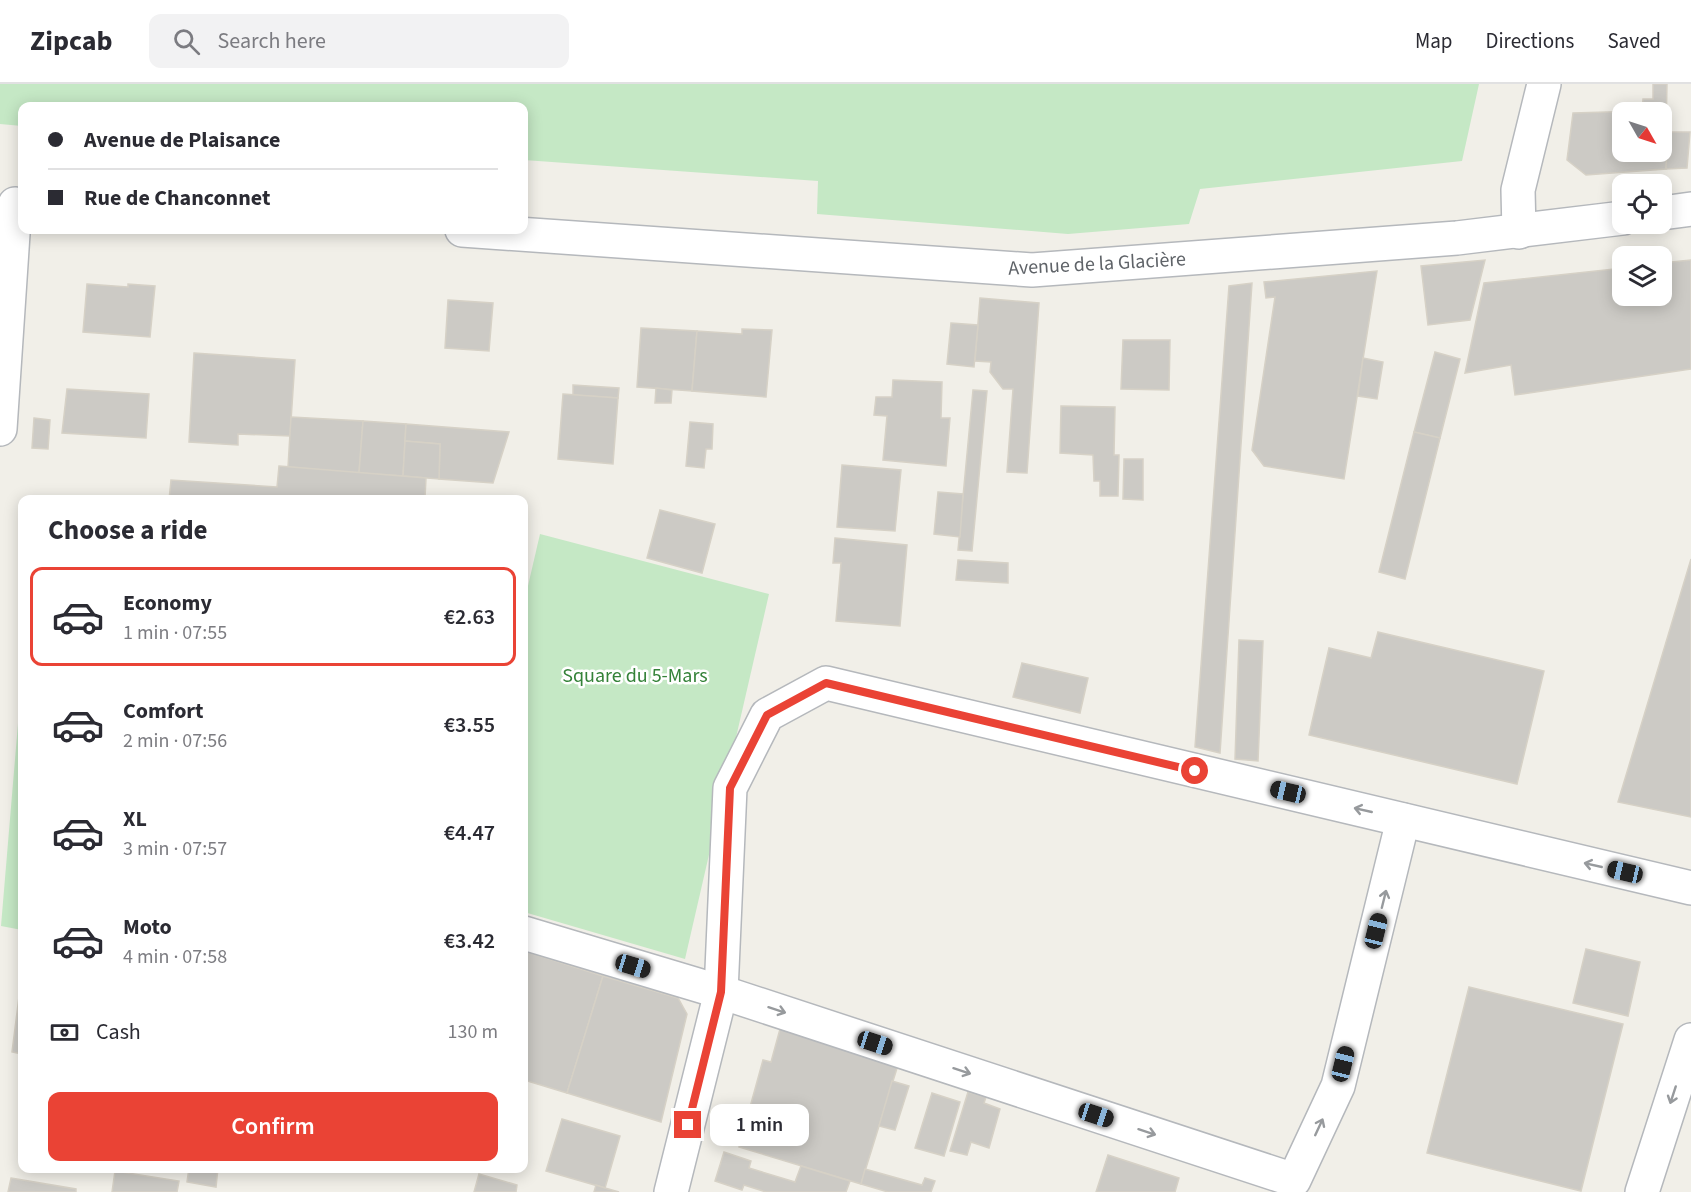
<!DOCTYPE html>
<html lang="en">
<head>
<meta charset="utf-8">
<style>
  :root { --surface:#fff; --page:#f2f2f3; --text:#2b2b33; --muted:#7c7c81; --line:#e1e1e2; --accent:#ea4335 }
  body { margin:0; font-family:"Source Sans 3",sans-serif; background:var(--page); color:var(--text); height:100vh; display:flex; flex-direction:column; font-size:22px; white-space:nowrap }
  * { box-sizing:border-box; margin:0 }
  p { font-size:20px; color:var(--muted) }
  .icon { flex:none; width:33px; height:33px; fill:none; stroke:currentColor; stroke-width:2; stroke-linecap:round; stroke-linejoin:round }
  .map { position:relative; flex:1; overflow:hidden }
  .drawer { position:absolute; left:18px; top:411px; width:510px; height:678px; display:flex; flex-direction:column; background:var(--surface); border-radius:12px; box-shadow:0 3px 15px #0003 }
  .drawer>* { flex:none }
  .guide { position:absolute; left:18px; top:18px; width:510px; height:132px; border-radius:12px; box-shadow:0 3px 15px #0003; display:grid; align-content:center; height:132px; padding:0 30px; background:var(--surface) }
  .needle { width:39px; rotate:129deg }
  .tools { position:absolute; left:1612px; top:18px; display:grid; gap:12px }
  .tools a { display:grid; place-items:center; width:60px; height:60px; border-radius:12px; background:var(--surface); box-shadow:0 3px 15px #0003; font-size:30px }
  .end { position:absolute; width:27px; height:27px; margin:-14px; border:8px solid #ea4335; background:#fff; box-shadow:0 0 0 3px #fff }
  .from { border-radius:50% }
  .bubble { position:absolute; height:42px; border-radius:12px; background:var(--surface); box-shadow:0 3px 15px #0003; font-size:20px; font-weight:600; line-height:42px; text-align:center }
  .car { position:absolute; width:18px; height:36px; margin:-18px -9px; border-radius:8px; box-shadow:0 0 4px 2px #0007; background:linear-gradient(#222 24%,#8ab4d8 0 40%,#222 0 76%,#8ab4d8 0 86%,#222 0) }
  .guide b { display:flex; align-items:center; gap:21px; height:57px; font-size:22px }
  .guide b+b { border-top:2px solid var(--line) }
  .guide i { width:15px; height:15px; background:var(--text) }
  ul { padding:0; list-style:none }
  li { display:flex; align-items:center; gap:18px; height:99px; margin:0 12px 9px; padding:0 18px; border:3px solid transparent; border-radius:12px }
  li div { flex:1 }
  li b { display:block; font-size:22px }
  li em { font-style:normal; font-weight:600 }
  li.selected { border-color:var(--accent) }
  li>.icon { width:54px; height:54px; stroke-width:1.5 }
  h2 { padding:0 30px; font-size:27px; line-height:72px }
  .pay { display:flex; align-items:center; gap:15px; height:66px; padding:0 30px; font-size:22px }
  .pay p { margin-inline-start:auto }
  .primary-button { display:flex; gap:12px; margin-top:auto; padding:12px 30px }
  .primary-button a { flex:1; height:69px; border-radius:12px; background:var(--accent); color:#fff; font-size:24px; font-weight:600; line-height:69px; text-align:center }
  header { display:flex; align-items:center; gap:36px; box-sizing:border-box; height:84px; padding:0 30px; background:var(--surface); border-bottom:2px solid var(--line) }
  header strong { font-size:28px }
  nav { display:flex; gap:33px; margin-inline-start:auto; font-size:21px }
  .search { width:420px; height:54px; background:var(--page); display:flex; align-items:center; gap:15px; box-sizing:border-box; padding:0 21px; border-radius:12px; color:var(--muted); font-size:22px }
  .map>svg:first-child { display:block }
  .green { fill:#c5e8c5 }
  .building { fill:#cccac5; stroke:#d6d1c6; stroke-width:1.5; fill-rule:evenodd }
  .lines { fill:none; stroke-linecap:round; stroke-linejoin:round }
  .minor-casing { stroke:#b5b8bc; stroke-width:36 }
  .minor { stroke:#fff; stroke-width:33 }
  .oneway { stroke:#979a9d }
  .route { stroke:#ea4335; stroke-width:8 }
  .labels { text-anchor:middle; stroke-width:5; stroke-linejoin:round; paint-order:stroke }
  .street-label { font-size:20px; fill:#5f6368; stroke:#fff }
  .park-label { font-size:20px; fill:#348238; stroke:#fff }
</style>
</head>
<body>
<header>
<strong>Zipcab</strong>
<div class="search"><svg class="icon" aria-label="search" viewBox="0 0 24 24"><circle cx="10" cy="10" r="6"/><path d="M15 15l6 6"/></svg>Search here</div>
<nav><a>Map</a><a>Directions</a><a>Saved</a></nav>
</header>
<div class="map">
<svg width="1691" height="1108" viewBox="0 0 1691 1108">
  <rect width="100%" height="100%" fill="#f1efe8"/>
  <g class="green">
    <polygon points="0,0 1479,0 1462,77 1200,105 1189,140 1068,150 817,130 818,97 524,76 524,22 22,22 22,42 0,40"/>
    <polygon points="540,450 769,510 685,875 524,828 524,519"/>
    <polygon points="22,592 22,846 1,842"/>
  </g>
  <g class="building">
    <path d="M 1653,0 L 1667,0 L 1666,47 L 1668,48 L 1666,85 L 1586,91 L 1567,76 L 1573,29 L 1642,27 L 1643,15 L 1653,15 ZM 1623,28 L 1662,28 L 1662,68 L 1623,68 Z"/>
    <polygon points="1668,48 1690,48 1687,84 1666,85"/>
    <polygon points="1485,176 1470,236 1428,241 1421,182"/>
    <polygon points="1691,176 1691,285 1515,311 1511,281 1465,289 1484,199 1623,184 1623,212 1662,212 1662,179"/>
    <polygon points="1377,187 1344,395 1264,382 1252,366 1275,213 1266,214 1264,198"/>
    <polygon points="1252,199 1220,669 1195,663 1229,202"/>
    <polygon points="87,200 128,203 128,200 155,202 150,253 83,248"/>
    <polygon points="980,214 1039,219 1027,389 1007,388 1013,305 1003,305 990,288 991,278 975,277"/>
    <polygon points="448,216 493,219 489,267 445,264"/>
    <polygon points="951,239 978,241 974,283 947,280"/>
    <polygon points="641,244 697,247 692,307 637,303"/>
    <polygon points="742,245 772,246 766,313 692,307 697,247 742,250"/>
    <polygon points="1123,256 1170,256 1169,306 1121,305"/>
    <polygon points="1435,268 1460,275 1440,354 1414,348"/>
    <polygon points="194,269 295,276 290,352 238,350 238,361 189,358"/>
    <polygon points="1363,274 1383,278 1377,315 1358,312"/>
    <polygon points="893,296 942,298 941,334 950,334 946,382 883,376 887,332 874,331 876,313 892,313"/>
    <polygon points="573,301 619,304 618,314 573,311"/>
    <polygon points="656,304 672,306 671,319 655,319"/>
    <polygon points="67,305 149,310 146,354 62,349"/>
    <polygon points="973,306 987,307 972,467 958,466"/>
    <polygon points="563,310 618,314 613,380 558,375"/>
    <polygon points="1061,322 1115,323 1114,371 1119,371 1118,412 1100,412 1100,397 1094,397 1093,371 1060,369"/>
    <polygon points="291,333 363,337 359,389 288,383"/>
    <polygon points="34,334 50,336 48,365 32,364"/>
    <polygon points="363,337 406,340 403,392 359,389"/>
    <polygon points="690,338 713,340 712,365 706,365 704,384 686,382"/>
    <polygon points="406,340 509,348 493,399 439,395 440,360 405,357"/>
    <polygon points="1414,348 1440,354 1405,495 1379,488"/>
    <polygon points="405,357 440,360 439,395 403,392"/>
    <polygon points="1124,375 1143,375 1143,416 1123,415"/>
    <polygon points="842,381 901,386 895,447 837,443"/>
    <polygon points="279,382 426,394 425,414 440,416 169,416 171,396 277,403"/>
    <polygon points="938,408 963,410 960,453 934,450"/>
    <polygon points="660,426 715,440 702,489 647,474"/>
    <polygon points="835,454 907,461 900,542 836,537 841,479 833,479"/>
    <polygon points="1691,475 1691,733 1618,718"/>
    <polygon points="958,476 1008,479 1008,499 956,496"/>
    <polygon points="1378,548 1544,587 1517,700 1309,651 1329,564 1371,574"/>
    <polygon points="1239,556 1263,557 1258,677 1235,675"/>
    <polygon points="1022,579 1088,594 1080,629 1013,613"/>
    <polygon points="1586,865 1640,878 1628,932 1573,919"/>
    <polygon points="524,867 603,892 567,1009 524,996"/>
    <polygon points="603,892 678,914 687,930 661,1038 567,1009"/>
    <polygon points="21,897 22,898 22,970 12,968"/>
    <polygon points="1469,903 1623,940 1581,1107 1427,1069"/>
    <polygon points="780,945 898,981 861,1100 739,1063 763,976 771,978"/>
    <polygon points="892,997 909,1002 895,1046 879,1042"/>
    <polygon points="968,1008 986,1013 984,1019 1000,1025 989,1064 971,1058 967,1071 950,1067"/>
    <polygon points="932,1009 960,1018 944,1072 915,1064"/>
    <polygon points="562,1035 620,1052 605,1104 546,1087"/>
    <polygon points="724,1068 751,1077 749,1084 795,1098 801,1082 850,1097 846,1108 766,1108 744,1101 742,1106 715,1097"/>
    <polygon points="1108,1071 1179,1094 1175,1108 1096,1108"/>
    <polygon points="189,1084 218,1084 216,1103 187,1098"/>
    <polygon points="865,1085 922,1101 925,1094 935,1097 931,1108 888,1108 861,1100"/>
    <polygon points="115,1087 179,1097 177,1108 112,1108"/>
    <polygon points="479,1090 517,1101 516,1108 474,1108"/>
    <polygon points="11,1094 76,1105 76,1108 8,1108"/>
    <polygon points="596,1101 605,1104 619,1108 594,1108"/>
  </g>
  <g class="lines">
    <defs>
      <g id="minor">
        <polyline points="1662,129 1691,125"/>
        <polyline points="462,146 1032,186 1457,154 1623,134"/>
        <polyline points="1519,148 1518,106 1544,0"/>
        <polyline points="0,345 15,120"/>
        <polyline points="524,849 721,908 1294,1096 1338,1002 1403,736"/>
        <polyline points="671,1108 721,908 730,704 767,631 826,599 1691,804"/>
        <polyline points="1642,1108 1691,956"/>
      </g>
    </defs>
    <use href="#minor" class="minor-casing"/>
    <use href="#minor" class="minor"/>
  </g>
  <defs><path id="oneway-shaft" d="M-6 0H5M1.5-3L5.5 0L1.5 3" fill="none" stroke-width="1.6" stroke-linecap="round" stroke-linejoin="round" transform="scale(1.5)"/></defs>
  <g class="oneway">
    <use href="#oneway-shaft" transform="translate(1363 726) rotate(-167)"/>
    <use href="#oneway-shaft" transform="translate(1593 781) rotate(-167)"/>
    <use href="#oneway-shaft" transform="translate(1384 815) rotate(-76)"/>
    <use href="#oneway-shaft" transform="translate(777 926) rotate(18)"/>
    <use href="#oneway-shaft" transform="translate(962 987) rotate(18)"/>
    <use href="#oneway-shaft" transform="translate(1673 1011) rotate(108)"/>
    <use href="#oneway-shaft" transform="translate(1319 1043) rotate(-65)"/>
    <use href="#oneway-shaft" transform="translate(1147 1048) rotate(18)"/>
  </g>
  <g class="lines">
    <polyline class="route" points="688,1041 721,908 730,704 767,631 826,599 1195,687"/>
  </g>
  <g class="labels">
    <g class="street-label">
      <text transform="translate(1097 179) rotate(-3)" y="7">Avenue de la Glacière</text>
    </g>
    <g class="park-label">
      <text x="635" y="598">Square du 5-Mars</text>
    </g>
  </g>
</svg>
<div class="tools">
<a><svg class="needle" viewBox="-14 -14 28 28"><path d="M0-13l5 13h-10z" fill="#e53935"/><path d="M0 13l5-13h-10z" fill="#7c7c81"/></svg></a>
<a><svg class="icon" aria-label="locate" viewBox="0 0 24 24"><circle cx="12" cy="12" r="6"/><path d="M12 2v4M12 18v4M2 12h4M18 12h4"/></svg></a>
<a><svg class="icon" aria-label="layers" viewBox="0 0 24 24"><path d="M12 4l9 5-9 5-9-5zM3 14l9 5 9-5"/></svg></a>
</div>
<i class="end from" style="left:1195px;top:687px"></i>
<i class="end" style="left:688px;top:1041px"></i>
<div class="bubble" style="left:710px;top:1020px;width:99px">1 min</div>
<i class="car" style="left:1288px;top:708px;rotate:283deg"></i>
<i class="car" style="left:1625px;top:788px;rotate:283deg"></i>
<i class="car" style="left:1376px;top:847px;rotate:14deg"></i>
<i class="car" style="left:633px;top:882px;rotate:107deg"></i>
<i class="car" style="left:875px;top:959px;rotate:108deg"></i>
<i class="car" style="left:1343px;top:980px;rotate:14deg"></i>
<i class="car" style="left:1096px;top:1031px;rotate:108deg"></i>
<div class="guide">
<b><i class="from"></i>Avenue de Plaisance</b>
<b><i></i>Rue de Chanconnet</b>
</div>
<section class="drawer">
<h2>Choose a ride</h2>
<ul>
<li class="selected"><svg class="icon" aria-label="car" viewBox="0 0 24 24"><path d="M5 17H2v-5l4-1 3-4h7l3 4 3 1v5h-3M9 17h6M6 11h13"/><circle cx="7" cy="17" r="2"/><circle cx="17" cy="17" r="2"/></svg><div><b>Economy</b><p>1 min · 07:55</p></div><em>€2.63</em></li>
<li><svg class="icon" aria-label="car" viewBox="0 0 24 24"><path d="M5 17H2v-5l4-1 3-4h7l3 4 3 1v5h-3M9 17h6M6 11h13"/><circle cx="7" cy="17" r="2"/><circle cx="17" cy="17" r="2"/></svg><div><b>Comfort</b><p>2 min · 07:56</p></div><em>€3.55</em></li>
<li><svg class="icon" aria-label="car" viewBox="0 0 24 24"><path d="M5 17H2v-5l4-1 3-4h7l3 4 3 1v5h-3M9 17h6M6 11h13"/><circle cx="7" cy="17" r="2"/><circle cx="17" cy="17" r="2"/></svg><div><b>XL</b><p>3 min · 07:57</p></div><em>€4.47</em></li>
<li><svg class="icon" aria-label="car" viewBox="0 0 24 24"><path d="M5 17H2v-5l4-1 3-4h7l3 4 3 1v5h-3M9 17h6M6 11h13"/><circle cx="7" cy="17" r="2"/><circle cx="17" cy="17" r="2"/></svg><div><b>Moto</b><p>4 min · 07:58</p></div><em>€3.42</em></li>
</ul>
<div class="pay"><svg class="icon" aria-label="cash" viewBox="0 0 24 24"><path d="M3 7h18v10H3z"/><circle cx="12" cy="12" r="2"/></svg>Cash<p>130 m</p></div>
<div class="primary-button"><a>Confirm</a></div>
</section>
</div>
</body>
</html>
